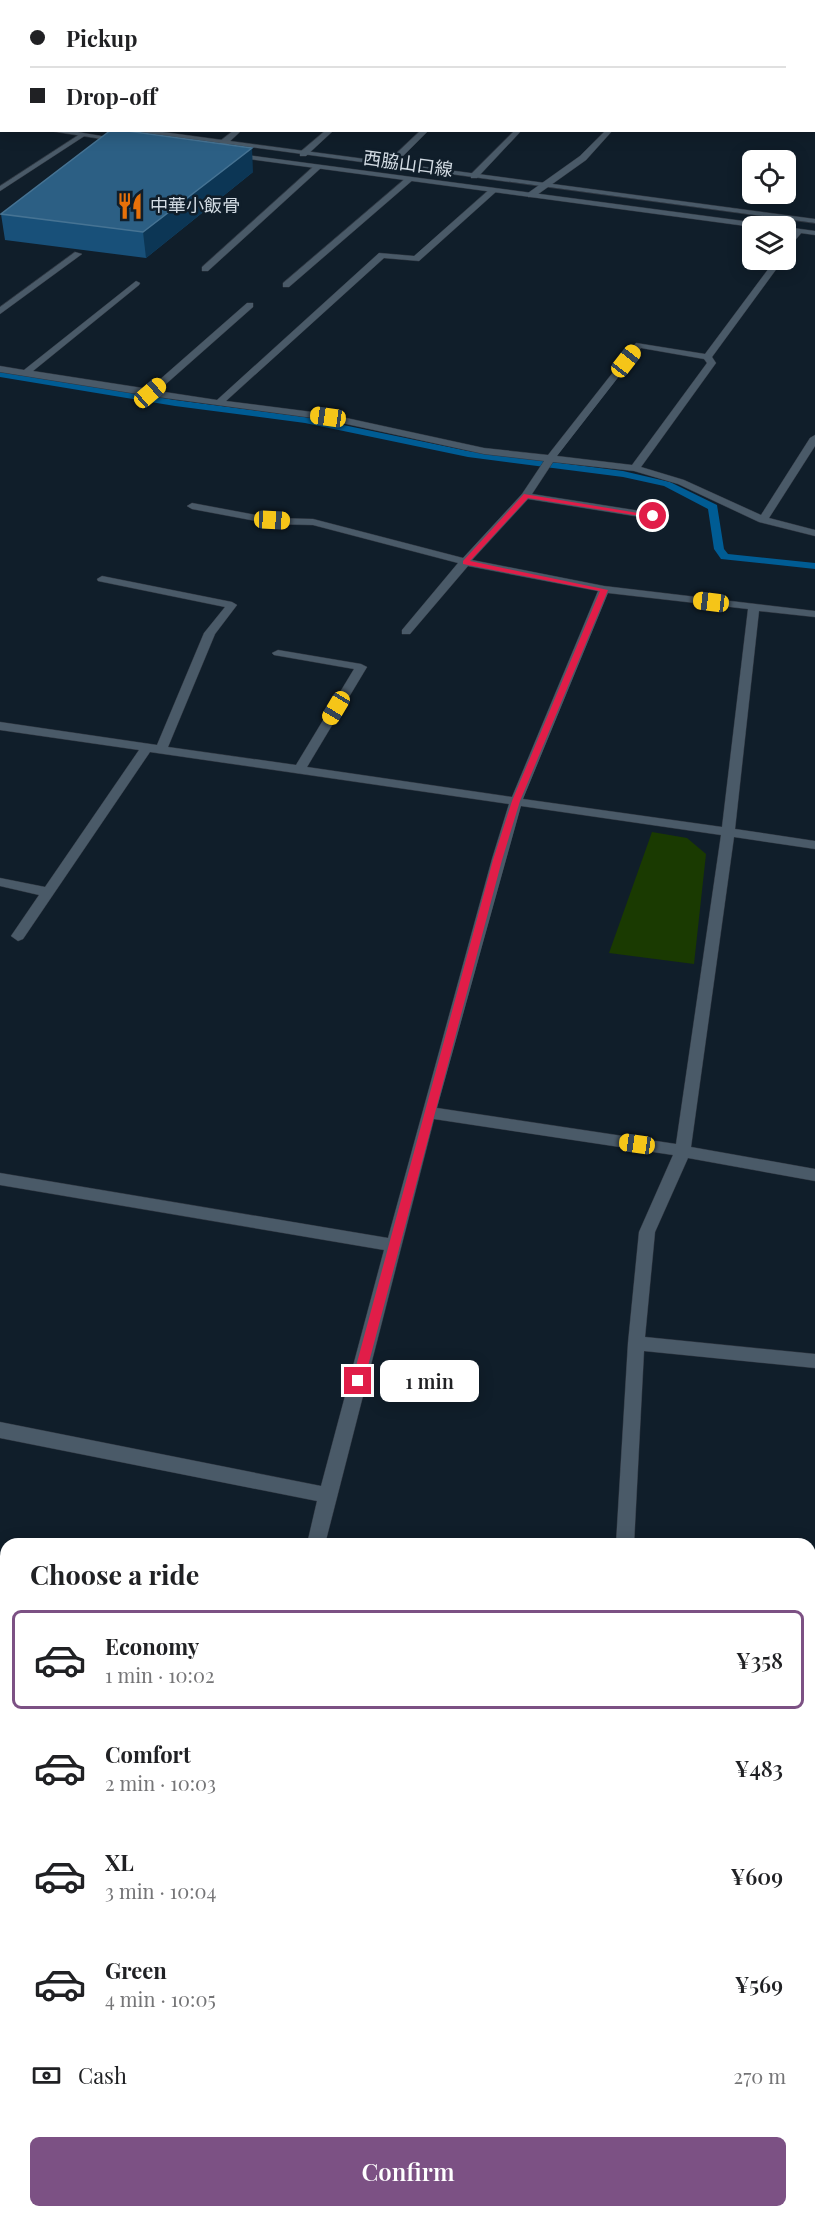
<!DOCTYPE html>
<html lang="en">
<head>
<meta charset="utf-8">
<style>
  :root { --surface:#fff; --page:#f2f2f2; --text:#202124; --muted:#757577; --line:#e0e0e0; --accent:#7c5184 }
  body { margin:0; font-family:"Playfair Display","Noto Sans JP",serif; background:var(--page); color:var(--text); height:100vh; display:flex; flex-direction:column; font-size:22px; white-space:nowrap }
  * { box-sizing:border-box; margin:0 }
  p { font-size:20px; color:var(--muted) }
  .icon { flex:none; width:33px; height:33px; fill:none; stroke:currentColor; stroke-width:2; stroke-linecap:round; stroke-linejoin:round }
  .map { position:relative; flex:1; overflow:hidden }
  .details { position:absolute; left:0px; top:1538px; width:816px; height:680px; display:flex; flex-direction:column; background:var(--surface); border-radius:18px 18px 0 0; box-shadow:0 3px 15px #0003 }
  .details>* { flex:none }
  .hud { position:absolute; left:0px; top:0px; width:816px; height:132px; box-shadow:0 3px 15px #0003; display:grid; align-content:center; height:132px; padding:0 30px; background:var(--surface) }
  .tools { position:absolute; left:742px; top:150px; display:grid; gap:12px }
  .tools a { display:grid; place-items:center; width:54px; height:54px; border-radius:9px; background:var(--surface); box-shadow:0 3px 15px #0003; font-size:30px }
  .end { position:absolute; width:27px; height:27px; margin:-14px; border:8px solid #e11d48; background:#fff; box-shadow:0 0 0 3px #fff }
  .from { border-radius:50% }
  .bubble { position:absolute; height:42px; border-radius:9px; background:var(--surface); box-shadow:0 3px 15px #0003; font-size:20px; font-weight:600; line-height:42px; text-align:center }
  .car { position:absolute; width:18px; height:36px; margin:-18px -9px; border-radius:8px; box-shadow:0 0 4px 2px #0007; background:linear-gradient(#f5c518 24%,#345 0 40%,#f5c518 0 76%,#345 0 86%,#f5c518 0) }
  .hud b { display:flex; align-items:center; gap:21px; height:57px; font-size:22px }
  .hud b+b { border-top:2px solid var(--line) }
  .hud i { width:15px; height:15px; background:var(--text) }
  ul { padding:0; list-style:none }
  li { display:flex; align-items:center; gap:18px; height:99px; margin:0 12px 9px; padding:0 18px; border:3px solid transparent; border-radius:9px }
  li div { flex:1 }
  li b { display:block; font-size:22px }
  li em { font-style:normal; font-weight:600 }
  li.active { border-color:var(--accent) }
  li>.icon { width:54px; height:54px; stroke-width:1.5 }
  h2 { padding:0 30px; font-size:27px; line-height:72px }
  .pay { display:flex; align-items:center; gap:15px; height:66px; padding:0 30px; font-size:22px }
  .pay p { margin-inline-start:auto }
  .button { display:flex; gap:12px; margin-top:auto; padding:12px 30px }
  .button a { flex:1; height:69px; border-radius:9px; background:var(--accent); color:#fff; font-size:24px; font-weight:600; line-height:69px; text-align:center }
  .map>svg:first-child { display:block }
  .green { fill:#1a3a01 }
  .lines { fill:none; stroke-linecap:round; stroke-linejoin:round }
  .stream { fill:#005c94; fill-rule:evenodd }
  .minor-casing { stroke:#2f3640; stroke-width:1 }
  .tertiary-casing { stroke:#2f3640; stroke-width:1 }
  .minor { fill:#4a5a68; fill-rule:evenodd }
  .tertiary { fill:#4a5a68; fill-rule:evenodd }
  .wall { fill:#185079 }
  .shaded-wall { fill:#0c3655 }
  .building { fill:#2c5f84; stroke:#467393; stroke-width:1.5 }
  .route { fill:#e11d48 }
  .labels { text-anchor:middle; stroke-width:5; stroke-linejoin:round; paint-order:stroke }
  .far-street-label { font-size:18px; fill:#d2dbe3; stroke:#101e2a }
  .far-poi-label { font-size:18px; fill:#d2dbe3; stroke:#101e2a; text-anchor:start }
</style>
</head>
<body>
<div class="map">
<svg width="815" height="2216" viewBox="0 0 815 2216">
  <rect width="100%" height="100%" fill="#101e2a"/>
  <polygon class="green" points="652,832 687,838 706,854 694,964 609,953"/>
  <g class="lines">
    <polygon class="stream" points="0,371 175,400 305,417 468,451 623,471 670,482 717,505 724,549 728,554 815,563 815,569 721,559 714,549 708,509 664,486 623,477 468,457 305,423 175,406 0,377"/>
    <defs>
      <g id="minor">
        <polygon points="6,0 13,0 4,2"/>
        <polygon points="83,0 89,0 81,2"/>
        <polygon points="165,0 171,0 163,2"/>
        <polygon points="240,0 246,0 238,2"/>
        <polygon points="327,0 333,0 325,2"/>
        <polygon points="404,0 410,0 402,2"/>
        <polygon points="483,0 489,0 481,2"/>
        <polygon points="563,0 569,0 561,2"/>
        <polygon points="642,0 648,0 640,2"/>
        <polygon points="734,0 740,0 733,2"/>
        <rect x="0" y="17" width="2" height="4"/>
        <rect x="0" y="48" width="2" height="4"/>
        <polygon points="0,101 2,101 0,106"/>
        <polygon points="234,130 242,130 226,145 220,145 220,141"/>
        <polygon points="326,130 334,130 306,156 300,156 300,152"/>
        <polygon points="421,130 429,130 392,167 386,167 386,163"/>
        <polygon points="515,130 522,130 477,178 471,178 471,174"/>
        <polygon points="606,130 613,130 586,160 534,197 528,197 528,193 580,156"/>
        <polygon points="80,134 86,135 0,191 0,186"/>
        <polygon points="315,165 322,167 208,271 202,271 202,267"/>
        <polygon points="407,177 414,179 289,287 283,287 283,283"/>
        <path d="M 491,188 L 498,190 L 419,261 L 384,258 L 226,401 L 328,414 L 484,448 L 548,455 L 636,343 L 705,354 L 775,260 L 783,260 L 712,357 L 716,363 L 641,467 L 684,480 L 761,515 L 810,438 L 815,435 L 815,446 L 769,518 L 815,530 L 815,536 L 759,522 L 678,484 L 634,471 L 553,462 L 532,494 L 653,513 L 658,516 L 653,519 L 528,499 L 472,560 L 604,586 L 815,611 L 815,617 L 759,611 L 735,829 L 815,841 L 815,849 L 734,837 L 691,1147 L 815,1169 L 815,1181 L 688,1158 L 655,1232 L 645,1337 L 815,1354 L 815,1368 L 644,1351 L 634,1544 L 616,1544 L 628,1343 L 639,1232 L 673,1155 L 434,1119 L 325,1544 L 307,1544 L 317,1501 L 0,1438 L 0,1422 L 321,1486 L 384,1250 L 0,1185 L 0,1173 L 388,1238 L 492,859 L 509,804 L 150,752 L 23,939 L 18,941 L 11,936 L 39,895 L 0,886 L 0,878 L 45,887 L 139,750 L 0,730 L 0,722 L 157,745 L 204,633 L 225,607 L 98,581 L 97,579 L 102,576 L 232,602 L 237,605 L 215,634 L 168,747 L 296,765 L 354,669 L 274,655 L 272,653 L 278,650 L 361,664 L 367,667 L 307,767 L 512,797 L 598,591 L 468,566 L 410,634 L 402,634 L 402,630 L 458,563 L 313,525 L 272,524 L 192,509 L 187,506 L 192,503 L 272,518 L 313,519 L 463,558 L 522,494 L 544,461 L 484,454 L 328,420 L 150,396 L 0,372 L 0,366 L 24,370 L 136,281 L 140,283 L 139,285 L 33,371 L 149,389 L 247,303 L 253,303 L 253,307 L 158,391 L 217,400 L 379,253 L 414,256 ZM 641,348 L 704,359 L 707,363 L 632,465 L 557,456 ZM 608,593 L 748,609 L 722,827 L 523,799 ZM 521,806 L 721,835 L 676,1144 L 437,1108 Z"/>
        <polygon points="796,229 803,231 786,251 786,243"/>
        <polygon points="75,252 82,254 0,314 0,307"/>
        <polygon points="810,1751 815,1752 815,1772 810,1771"/>
        <polygon points="0,1833 6,1834 6,1856 0,1855"/>
        <rect x="810" y="1919" width="5" height="22"/>
        <polygon points="412,2211 445,2211 447,2216 412,2216"/>
      </g>
      <g id="tertiary">
        <rect x="0" y="122" width="2" height="4"/>
        <polygon points="44,130 66,130 125,140 121,142"/>
        <polygon points="125,130 148,130 815,219 815,223"/>
        <polygon points="231,153 766,224 770,226 753,227 234,157"/>
        <polygon points="786,227 815,231 815,235 786,231"/>
      </g>
    </defs>
    <use href="#minor" class="minor-casing"/>
    <use href="#tertiary" class="tertiary-casing"/>
    <use href="#minor" class="minor"/>
    <use href="#tertiary" class="tertiary"/>
  </g>
  <polygon class="wall" points="253,172 146,258 5,240 1,214"/>
  <polygon class="shaded-wall" points="252,148 253,172 146,258 143,232"/>
  <polygon class="building" points="111,130 120,130 252,148 143,232 1,214"/>
  <polygon class="route" points="524,494 656,516 653,518 528,498 470,561 608,590 520,801 502,860 364,1381 358,1386 352,1381 493,860 512,801 600,591 463,564 463,561"/>
  <defs>
    <symbol id="restaurant-bare" viewBox="-9 -9 18 18"><path d="M-5-6h1v4h1v-4h1v4h1v-4h1v5L-1.5 .5V6h-2V.5L-5-1ZM5-6V6H3V1.5H1.5Q1.5-4 5-6Z" fill="#e8710a" stroke="#101e2a" stroke-width="2.5" paint-order="stroke"/></symbol>
  </defs>
  <g fill-rule="evenodd">
    <use href="#restaurant-bare" x="111" y="187" width="38" height="38"/>
  </g>
  <g class="labels">
    <g class="far-street-label">
      <text transform="translate(408 164) rotate(8)" y="6">西脇山口線</text>
    </g>
    <g class="far-poi-label">
      <text x="150" y="212">中華小飯骨</text>
    </g>
  </g>
</svg>
<div class="tools">
<a><svg class="icon" aria-label="locate" viewBox="0 0 24 24"><circle cx="12" cy="12" r="6"/><path d="M12 2v4M12 18v4M2 12h4M18 12h4"/></svg></a>
<a><svg class="icon" aria-label="layers" viewBox="0 0 24 24"><path d="M12 4l9 5-9 5-9-5zM3 14l9 5 9-5"/></svg></a>
</div>
<i class="end from" style="left:653px;top:516px"></i>
<i class="end" style="left:358px;top:1381px"></i>
<div class="bubble" style="left:380px;top:1360px;width:99px">1 min</div>
<i class="car" style="left:626px;top:361px;rotate:38deg"></i>
<i class="car" style="left:150px;top:393px;rotate:49deg"></i>
<i class="car" style="left:328px;top:417px;rotate:278deg"></i>
<i class="car" style="left:272px;top:520px;rotate:93deg"></i>
<i class="car" style="left:711px;top:602px;rotate:277deg"></i>
<i class="car" style="left:336px;top:708px;rotate:211deg"></i>
<i class="car" style="left:637px;top:1144px;rotate:278deg"></i>
<div class="hud">
<b><i class="from"></i>Pickup</b>
<b><i></i>Drop-off</b>
</div>
<section class="details">
<h2>Choose a ride</h2>
<ul>
<li class="active"><svg class="icon" aria-label="car" viewBox="0 0 24 24"><path d="M5 17H2v-5l4-1 3-4h7l3 4 3 1v5h-3M9 17h6M6 11h13"/><circle cx="7" cy="17" r="2"/><circle cx="17" cy="17" r="2"/></svg><div><b>Economy</b><p>1 min · 10:02</p></div><em>¥358</em></li>
<li><svg class="icon" aria-label="car" viewBox="0 0 24 24"><path d="M5 17H2v-5l4-1 3-4h7l3 4 3 1v5h-3M9 17h6M6 11h13"/><circle cx="7" cy="17" r="2"/><circle cx="17" cy="17" r="2"/></svg><div><b>Comfort</b><p>2 min · 10:03</p></div><em>¥483</em></li>
<li><svg class="icon" aria-label="car" viewBox="0 0 24 24"><path d="M5 17H2v-5l4-1 3-4h7l3 4 3 1v5h-3M9 17h6M6 11h13"/><circle cx="7" cy="17" r="2"/><circle cx="17" cy="17" r="2"/></svg><div><b>XL</b><p>3 min · 10:04</p></div><em>¥609</em></li>
<li><svg class="icon" aria-label="car" viewBox="0 0 24 24"><path d="M5 17H2v-5l4-1 3-4h7l3 4 3 1v5h-3M9 17h6M6 11h13"/><circle cx="7" cy="17" r="2"/><circle cx="17" cy="17" r="2"/></svg><div><b>Green</b><p>4 min · 10:05</p></div><em>¥569</em></li>
</ul>
<div class="pay"><svg class="icon" aria-label="cash" viewBox="0 0 24 24"><path d="M3 7h18v10H3z"/><circle cx="12" cy="12" r="2"/></svg>Cash<p>270 m</p></div>
<div class="button"><a>Confirm</a></div>
</section>
</div>
</body>
</html>
